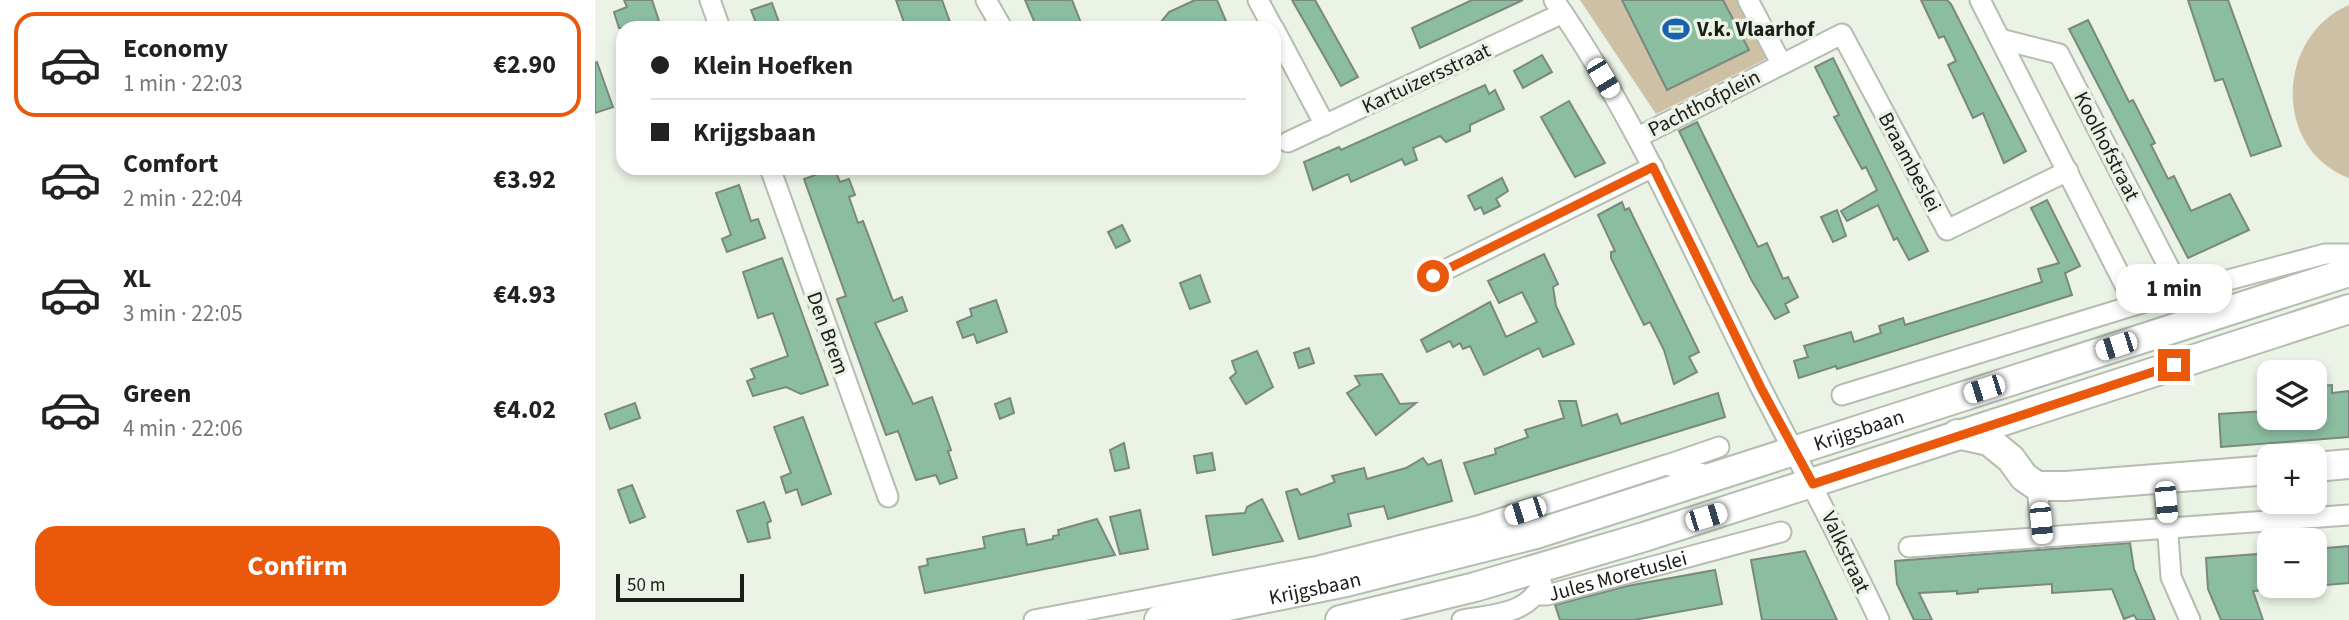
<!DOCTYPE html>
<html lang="en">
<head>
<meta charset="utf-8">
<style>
  :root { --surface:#fff; --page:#f2f2f2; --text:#222; --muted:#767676; --line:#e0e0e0; --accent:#ea580c }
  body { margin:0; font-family:"Source Sans 3",sans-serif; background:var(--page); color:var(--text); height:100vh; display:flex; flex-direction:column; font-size:26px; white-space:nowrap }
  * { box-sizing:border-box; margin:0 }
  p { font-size:23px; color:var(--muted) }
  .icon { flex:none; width:38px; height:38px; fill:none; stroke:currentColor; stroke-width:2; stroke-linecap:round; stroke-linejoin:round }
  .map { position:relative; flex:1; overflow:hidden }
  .side { display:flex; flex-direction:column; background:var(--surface); width:595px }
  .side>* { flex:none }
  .hud { position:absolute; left:21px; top:21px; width:665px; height:154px; border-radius:21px; box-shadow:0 4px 10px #0003; display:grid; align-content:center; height:154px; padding:0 35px; background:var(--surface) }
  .fabs { position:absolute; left:1662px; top:360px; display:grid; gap:14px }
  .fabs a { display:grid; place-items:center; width:70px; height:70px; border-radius:14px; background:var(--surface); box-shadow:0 4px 10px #0003; font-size:35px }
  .scale { position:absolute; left:21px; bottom:18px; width:128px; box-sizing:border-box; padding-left:7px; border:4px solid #1b1e19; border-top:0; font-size:19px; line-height:24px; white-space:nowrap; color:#1b1e19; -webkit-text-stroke:5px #eaf3e5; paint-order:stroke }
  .end { position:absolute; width:32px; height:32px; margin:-16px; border:9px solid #ea580c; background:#fff; box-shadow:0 0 0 4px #fff }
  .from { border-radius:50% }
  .bubble { position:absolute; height:49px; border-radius:21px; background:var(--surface); box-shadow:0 4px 10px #0003; font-size:23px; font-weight:700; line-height:49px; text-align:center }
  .car { position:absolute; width:21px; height:42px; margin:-21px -10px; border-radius:9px; box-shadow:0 0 5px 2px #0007; background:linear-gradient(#fff 24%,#345 0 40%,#fff 0 76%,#345 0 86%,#fff 0) }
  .hud b { display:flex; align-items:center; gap:24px; height:66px; font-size:26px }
  .hud b+b { border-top:2px solid var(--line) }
  .hud i { width:18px; height:18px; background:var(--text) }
  ul { padding:12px 0 0; list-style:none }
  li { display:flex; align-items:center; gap:21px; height:105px; margin:0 14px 10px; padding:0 21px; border:4px solid transparent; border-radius:21px }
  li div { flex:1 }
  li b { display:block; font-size:26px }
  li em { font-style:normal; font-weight:700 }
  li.active { border-color:var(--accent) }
  li>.icon { width:63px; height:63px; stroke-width:1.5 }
  .cta { display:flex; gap:14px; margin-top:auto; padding:14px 35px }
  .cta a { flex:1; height:80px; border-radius:21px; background:var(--accent); color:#fff; font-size:28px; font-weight:700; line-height:80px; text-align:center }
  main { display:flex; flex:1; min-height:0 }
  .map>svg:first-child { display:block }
  .green { fill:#cdc0a4 }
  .building { fill:#8bbda0; stroke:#7a887f; stroke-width:2 }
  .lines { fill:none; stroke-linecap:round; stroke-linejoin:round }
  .street-casing { stroke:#b4bdb0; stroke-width:23 }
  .secondary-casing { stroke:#b4bdb0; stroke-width:32 }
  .street { stroke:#fff; stroke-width:19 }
  .secondary { stroke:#fff; stroke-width:28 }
  .route { stroke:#ea580c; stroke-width:9 }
  .labels { text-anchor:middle; stroke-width:7; stroke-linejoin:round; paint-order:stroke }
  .poi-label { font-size:21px; font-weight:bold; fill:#1b1e19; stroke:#eaf3e5; text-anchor:start }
  .street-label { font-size:21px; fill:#1b1e19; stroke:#eaf3e5 }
</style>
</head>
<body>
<main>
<section class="side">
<ul>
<li class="active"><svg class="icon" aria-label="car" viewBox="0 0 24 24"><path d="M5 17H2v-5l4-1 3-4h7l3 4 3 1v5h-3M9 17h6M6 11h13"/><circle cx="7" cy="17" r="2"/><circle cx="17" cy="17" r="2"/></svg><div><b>Economy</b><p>1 min · 22:03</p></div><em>€2.90</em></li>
<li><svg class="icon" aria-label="car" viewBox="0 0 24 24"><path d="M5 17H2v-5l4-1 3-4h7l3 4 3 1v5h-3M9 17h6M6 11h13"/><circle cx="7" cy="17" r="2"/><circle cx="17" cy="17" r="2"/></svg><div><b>Comfort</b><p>2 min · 22:04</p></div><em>€3.92</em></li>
<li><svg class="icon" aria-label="car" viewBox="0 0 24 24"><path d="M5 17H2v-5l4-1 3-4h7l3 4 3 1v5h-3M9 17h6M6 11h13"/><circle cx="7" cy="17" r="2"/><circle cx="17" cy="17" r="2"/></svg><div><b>XL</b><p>3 min · 22:05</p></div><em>€4.93</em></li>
<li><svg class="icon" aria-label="car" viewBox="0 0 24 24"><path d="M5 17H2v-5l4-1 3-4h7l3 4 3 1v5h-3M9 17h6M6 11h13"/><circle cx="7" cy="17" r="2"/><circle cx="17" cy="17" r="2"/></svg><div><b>Green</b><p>4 min · 22:06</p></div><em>€4.02</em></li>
</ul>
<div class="cta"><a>Confirm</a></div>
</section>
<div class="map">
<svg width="1754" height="620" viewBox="0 0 1754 620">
  <rect width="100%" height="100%" fill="#eaf3e5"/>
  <g class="green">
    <polygon points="985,0 1142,0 1173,58 1061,114"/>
    <path d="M 1754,5 L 1754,178 C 1677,149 1681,36 1754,5 Z"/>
  </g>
  <g class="building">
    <polygon points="29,0 57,0 64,21 44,28 24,28 19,12 32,7"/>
    <polygon points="301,0 347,0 355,22 336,28 311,28"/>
    <polygon points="430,0 477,0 488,28 442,28"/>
    <polygon points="600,0 622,0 631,21 614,28 584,28 582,23 561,28 574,12"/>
    <polygon points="697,0 720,0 763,77 746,86"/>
    <polygon points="877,0 928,0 825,48 817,28"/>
    <polygon points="1027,0 1128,0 1154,50 1072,90"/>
    <polygon points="1326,0 1352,0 1356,4 1431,151 1409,163 1388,113 1378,118 1353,65 1361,61 1349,36 1344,38"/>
    <polygon points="1593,0 1633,0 1686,146 1656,156 1628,79 1620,81"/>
    <polygon points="177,3 186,28 163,28 156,10"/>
    <polygon points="1493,20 1534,102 1538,100 1560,143 1556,145 1573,179 1579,176 1596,211 1635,194 1654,230 1593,258 1474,29"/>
    <polygon points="947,55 957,72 928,88 919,71"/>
    <polygon points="1238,58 1333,251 1314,260 1302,238 1299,240 1283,205 1252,221 1246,211 1282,190 1271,167 1267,169 1239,117 1244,115 1220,67"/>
    <polygon points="2,62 18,107 0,113 0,63"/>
    <polygon points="890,85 894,94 900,90 909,109 875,125 875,131 851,142 845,136 818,148 822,160 810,165 807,159 756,182 753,174 718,190 709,162 744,147 746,150"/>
    <polygon points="974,101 1010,163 980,177 946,117"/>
    <polygon points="1102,122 1163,247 1172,243 1188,279 1193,277 1203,297 1190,304 1194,312 1180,319 1157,281 1084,131"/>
    <polygon points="239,168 245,182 254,179 260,195 254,197 263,223 268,221 298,301 307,297 312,311 280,323 318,404 337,397 356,450 353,451 362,478 345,484 341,475 321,480 303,431 291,435 242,299 251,296 209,179"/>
    <polygon points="907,178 913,191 901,199 905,206 889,214 886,207 880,210 873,196"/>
    <polygon points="144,185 156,221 163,219 170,238 132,252 127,239 136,235 121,193"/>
    <polygon points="1452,200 1485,266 1470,273 1477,295 1242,369 1241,366 1204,378 1199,361 1213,357 1209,346 1256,332 1259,342 1286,333 1284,326 1308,318 1310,325 1447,282 1443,269 1464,263 1436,208"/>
    <polygon points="1027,202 1030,210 1034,208 1104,352 1094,357 1102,372 1079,384 1069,350 1055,322 1049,325 1016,258 1016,252 1020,251 1003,215"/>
    <polygon points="1242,210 1251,236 1238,242 1226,217"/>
    <polygon points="527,225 535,241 521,248 513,232"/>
    <polygon points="949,254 963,284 958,287 961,306 979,344 948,357 944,348 889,375 875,346 868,349 865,343 858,347 855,341 832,352 826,340 895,302 911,337 942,322 927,292 904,303 893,281"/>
    <polygon points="187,258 233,385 206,394 191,387 158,396 152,381 160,378 156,369 193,356 178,313 163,318 148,272"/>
    <polygon points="605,275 615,302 595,309 585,283"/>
    <polygon points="401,300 412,332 382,343 379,334 368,338 362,322 377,316 375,309"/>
    <polygon points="714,348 719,363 704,368 699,353"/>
    <polygon points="662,351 678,387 651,404 635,378 641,373 637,361"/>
    <polygon points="787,374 805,404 821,403 781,435 752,393 765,385 760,376"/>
    <polygon points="1737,385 1737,393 1754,391 1754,437 1626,447 1624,414 1671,411 1671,418 1726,418 1723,386"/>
    <polygon points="1123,393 1130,417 880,494 869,463 901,454 900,449 933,437 930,430 969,418 964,401 981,401 987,426 1022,414 1026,424"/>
    <polygon points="415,398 419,413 405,419 400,404"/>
    <polygon points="40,403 45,418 15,429 10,414"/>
    <polygon points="208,417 236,494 207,505 202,489 191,493 186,477 196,473 179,427"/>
    <polygon points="529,443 534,468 520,471 515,450"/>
    <polygon points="617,453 620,470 602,473 599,456"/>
    <polygon points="828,458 833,465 846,460 857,501 793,519 789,506 753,514 756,526 704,539 691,492 702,489 706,495 740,482 737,476 769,468 772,479 811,468"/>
    <polygon points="37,485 50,517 35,523 23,490"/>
    <polygon points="667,499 688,541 618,555 611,516 650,513 652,507"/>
    <polygon points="169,502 176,521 172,523 175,538 153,542 142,511"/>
    <polygon points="545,510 553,549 525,554 515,517"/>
    <polygon points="502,519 520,555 330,593 324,567 333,565 332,559 390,548 388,537 416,531 429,529 432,545 458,539 458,536 464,535 463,530"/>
    <polygon points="1535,543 1539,569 1560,620 1542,620 1539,615 1529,619 1517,589 1457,593 1457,584 1383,589 1383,592 1362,594 1362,591 1324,593 1337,620 1319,620 1302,584 1300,561"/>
    <polygon points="1754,546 1754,583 1720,586 1720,549"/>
    <polygon points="1210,551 1242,620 1167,620 1156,560"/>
    <polygon points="1675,553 1675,590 1658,591 1668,620 1626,620 1613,589 1611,558"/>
    <polygon points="1120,570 1127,604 1039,620 965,620 960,605 1032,586"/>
  </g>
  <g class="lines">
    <defs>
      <g id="street">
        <polyline points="115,0 125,28"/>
        <polyline points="391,0 407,28"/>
        <polyline points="663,0 678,28"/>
        <path d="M 959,0 C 1043,121 1100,257 1166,388 C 1206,466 1247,541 1284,620"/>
        <polyline points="1153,0 1186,63"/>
        <polyline points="1385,0 1540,305"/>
        <polyline points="679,29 730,125"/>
        <polyline points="1405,39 1464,54 1587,293"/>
        <polyline points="1043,137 1247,34 1352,230 1473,171"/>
        <polyline points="693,142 968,13"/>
        <polyline points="175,168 293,497"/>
        <polyline points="838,276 1058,167"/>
        <polyline points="1247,395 1540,305 1730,254 1754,254"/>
        <polyline points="1072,465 1124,447"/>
        <polyline points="1569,478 1576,577 1595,620"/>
        <polyline points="1442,486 1447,538"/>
        <polyline points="1314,547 1754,515"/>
        <path id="s1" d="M 941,595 L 952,595 L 1186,532"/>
        <polyline points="439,620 724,566 883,526 1071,465 1117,476"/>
        <path d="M 867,620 C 898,614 932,615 947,584"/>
      </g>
      <g id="secondary">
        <polyline points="1362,434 1394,441 1416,459 1429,477 1442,486 1471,486 1675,470"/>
        <polyline points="1720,467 1754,464"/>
        <path id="s2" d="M 564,620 L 751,582 L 941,534 L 1754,272"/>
        <polyline points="745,620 880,587 1049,537 1754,309"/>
      </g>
    </defs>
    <use href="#street" class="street-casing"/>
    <use href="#secondary" class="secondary-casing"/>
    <use href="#street" class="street"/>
    <use href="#secondary" class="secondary"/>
  </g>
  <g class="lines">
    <polyline class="route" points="838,276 1058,167 1166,388 1218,484 1579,365"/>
  </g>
  <defs>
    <symbol id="stadium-bare" viewBox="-9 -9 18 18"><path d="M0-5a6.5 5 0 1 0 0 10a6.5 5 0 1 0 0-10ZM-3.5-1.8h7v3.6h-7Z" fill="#1662b1" stroke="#eaf3e5" stroke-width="2.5" paint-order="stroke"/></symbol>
  </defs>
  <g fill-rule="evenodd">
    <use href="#stadium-bare" x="1062" y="10" width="38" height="38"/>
  </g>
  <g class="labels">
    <g class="poi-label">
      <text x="1102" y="36">V.k. Vlaarhof</text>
    </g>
    <g class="street-label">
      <text transform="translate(831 78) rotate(-25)" y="7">Kartuizersstraat</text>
      <text transform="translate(1109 103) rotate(-27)" y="7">Pachthofplein</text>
      <text transform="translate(1512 146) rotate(63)" y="7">Koolhofstraat</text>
      <text transform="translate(1315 162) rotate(62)" y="7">Braambeslei</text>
      <text transform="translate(233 333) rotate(70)" y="7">Den Brem</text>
      <text dy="7" stroke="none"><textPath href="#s2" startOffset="726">Krijgsbaan</textPath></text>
      <text transform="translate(1251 552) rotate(65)" y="7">Valkstraat</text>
      <text dy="7" stroke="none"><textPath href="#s1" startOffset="84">Jules Moretuslei</textPath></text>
      <text dy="7" stroke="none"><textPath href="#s2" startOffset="159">Krijgsbaan</textPath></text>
    </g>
  </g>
</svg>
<div class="fabs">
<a><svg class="icon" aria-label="layers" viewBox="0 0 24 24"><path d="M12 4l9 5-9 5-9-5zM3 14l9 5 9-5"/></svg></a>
<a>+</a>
<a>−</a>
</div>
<div class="scale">50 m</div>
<i class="end from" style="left:838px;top:276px"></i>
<i class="end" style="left:1579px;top:365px"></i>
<div class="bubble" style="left:1521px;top:264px;width:116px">1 min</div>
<i class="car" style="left:1008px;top:78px;rotate:149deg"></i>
<i class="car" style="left:1521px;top:346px;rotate:252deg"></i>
<i class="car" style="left:1389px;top:389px;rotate:252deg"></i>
<i class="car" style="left:1571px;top:502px;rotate:175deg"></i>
<i class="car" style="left:930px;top:511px;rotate:252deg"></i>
<i class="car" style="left:1111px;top:517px;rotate:73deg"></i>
<i class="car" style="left:1446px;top:523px;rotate:175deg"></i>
<div class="hud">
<b><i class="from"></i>Klein Hoefken</b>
<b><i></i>Krijgsbaan</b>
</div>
</div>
</main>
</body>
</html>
